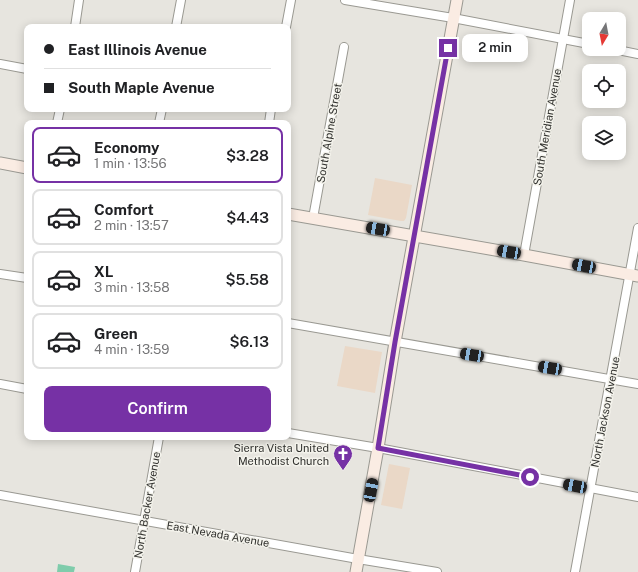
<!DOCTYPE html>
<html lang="en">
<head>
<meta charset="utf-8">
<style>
  :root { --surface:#fff; --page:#f6f6f6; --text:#202124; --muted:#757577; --line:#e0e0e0; --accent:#7631a5 }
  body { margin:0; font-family:"Public Sans",sans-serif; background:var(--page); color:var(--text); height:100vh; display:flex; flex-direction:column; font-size:15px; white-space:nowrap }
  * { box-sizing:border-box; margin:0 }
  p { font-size:13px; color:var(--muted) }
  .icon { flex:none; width:22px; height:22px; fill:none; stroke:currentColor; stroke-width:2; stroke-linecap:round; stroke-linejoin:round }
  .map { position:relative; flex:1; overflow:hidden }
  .sheet { position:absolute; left:24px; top:120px; width:267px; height:320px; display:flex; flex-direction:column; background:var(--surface); border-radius:8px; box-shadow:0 2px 10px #0003 }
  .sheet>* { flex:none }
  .banner { position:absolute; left:24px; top:24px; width:267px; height:88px; border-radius:8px; box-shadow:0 2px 10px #0003; display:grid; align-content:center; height:88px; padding:0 20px; background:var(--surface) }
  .needle { width:26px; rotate:190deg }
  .buttons { position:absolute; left:582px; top:12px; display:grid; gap:8px }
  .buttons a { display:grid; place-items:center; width:44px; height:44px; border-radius:8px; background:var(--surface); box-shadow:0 2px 10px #0003; font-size:20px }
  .end { position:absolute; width:18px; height:18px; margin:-9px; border:5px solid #7631a5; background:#fff; box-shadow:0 0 0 2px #fff }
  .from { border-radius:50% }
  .bubble { position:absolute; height:28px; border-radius:8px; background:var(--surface); box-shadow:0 2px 10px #0003; font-size:13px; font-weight:600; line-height:28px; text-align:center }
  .car { position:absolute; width:12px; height:24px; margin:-12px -6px; border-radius:5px; box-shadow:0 0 3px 1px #0007; background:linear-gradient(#222 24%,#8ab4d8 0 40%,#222 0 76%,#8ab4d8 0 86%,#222 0) }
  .banner b { display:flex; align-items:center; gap:14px; height:38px; font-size:15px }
  .banner b+b { border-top:1px solid var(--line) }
  .banner i { width:10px; height:10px; background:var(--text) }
  ul { padding:7px 0 0; list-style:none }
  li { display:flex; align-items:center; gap:12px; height:56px; margin:0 8px 6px; padding:0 12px; border:2px solid var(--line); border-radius:8px }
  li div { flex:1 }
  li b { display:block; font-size:15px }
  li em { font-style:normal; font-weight:600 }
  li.on { border-color:var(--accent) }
  li>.icon { width:36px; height:36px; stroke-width:1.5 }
  .primary-button { display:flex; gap:8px; margin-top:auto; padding:8px 20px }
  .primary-button a { flex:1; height:46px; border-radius:8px; background:var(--accent); color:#fff; font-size:16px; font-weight:600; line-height:46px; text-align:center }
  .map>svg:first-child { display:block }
  .commercial { fill:#ead8c7 }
  .green { fill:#7fccab }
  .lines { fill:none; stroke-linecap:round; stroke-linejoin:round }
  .street-casing { stroke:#9a9992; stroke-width:10 }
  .secondary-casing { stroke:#9a9992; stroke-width:13 }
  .street { stroke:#fff; stroke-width:8 }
  .secondary { stroke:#faece3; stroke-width:11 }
  .route { stroke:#7631a5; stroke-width:5 }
  .labels { text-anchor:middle; stroke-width:3; stroke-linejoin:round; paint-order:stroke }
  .street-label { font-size:11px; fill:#31312e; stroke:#f4f3ec }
  .poi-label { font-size:11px; fill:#31312e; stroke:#f4f3ec; text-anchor:end }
</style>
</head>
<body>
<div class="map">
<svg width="638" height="572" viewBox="0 0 638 572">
  <rect width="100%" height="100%" fill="#e7e5df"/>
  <g class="commercial">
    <polygon points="375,178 412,185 406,218 404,221 401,221 368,215"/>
    <polygon points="345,346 382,352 375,393 337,386"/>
    <polygon points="389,464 410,468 402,509 381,505"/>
  </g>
  <polygon class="green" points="58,564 75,567 74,572 57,572"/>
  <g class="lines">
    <defs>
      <g id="street">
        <polyline points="345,0 453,18 589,44"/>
        <polyline points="75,27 79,0"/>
        <polyline points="176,27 181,0"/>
        <polyline points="286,27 291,0"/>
        <polyline points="613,49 638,54"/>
        <polyline points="0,64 27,69"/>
        <polyline points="57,123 60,109"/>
        <polyline points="159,123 162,109"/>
        <polyline points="269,123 271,109"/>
        <polyline points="313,218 344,47"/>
        <polyline points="524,255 570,0"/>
        <polyline points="0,274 27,278"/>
        <polyline points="288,323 638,384"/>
        <polyline points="0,384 27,389"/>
        <polyline points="288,433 378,448 638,497"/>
        <polyline points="0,495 358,559 437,572"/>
        <polyline points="135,572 159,437"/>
        <polyline points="575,572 638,228"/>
      </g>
      <g id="secondary">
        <polyline points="0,163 27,168"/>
        <polyline points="288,214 524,255 638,276"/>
        <polyline points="356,572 378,448 395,342 457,0"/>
      </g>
    </defs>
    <use href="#street" class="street-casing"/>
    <use href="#secondary" class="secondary-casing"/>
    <use href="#street" class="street"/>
    <use href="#secondary" class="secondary"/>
  </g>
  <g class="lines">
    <polyline class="route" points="448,48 395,342 378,448 530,477"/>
  </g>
  <defs>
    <symbol id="church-pin" viewBox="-11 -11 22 30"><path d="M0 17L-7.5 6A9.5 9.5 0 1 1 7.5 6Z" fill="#7631a5" stroke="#f4f3ec"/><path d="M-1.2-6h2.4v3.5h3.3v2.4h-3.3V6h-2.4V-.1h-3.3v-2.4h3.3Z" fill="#fff"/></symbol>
  </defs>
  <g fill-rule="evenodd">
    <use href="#church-pin" x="332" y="443" width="22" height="30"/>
  </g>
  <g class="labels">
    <g class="street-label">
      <text transform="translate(547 127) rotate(-80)" y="4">South Meridian Avenue</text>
      <text transform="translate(329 133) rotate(-80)" y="4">South Alpine Street</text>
      <text transform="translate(605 412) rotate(-79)" y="4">North Jackson Avenue</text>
      <text transform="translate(147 505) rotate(-80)" y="4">North Backer Avenue</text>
      <text transform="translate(218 534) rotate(10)" y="4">East Nevada Avenue</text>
    </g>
    <g class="poi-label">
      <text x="329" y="452">Sierra Vista United<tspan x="329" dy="13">Methodist Church</tspan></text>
    </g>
  </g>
</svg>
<div class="buttons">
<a><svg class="needle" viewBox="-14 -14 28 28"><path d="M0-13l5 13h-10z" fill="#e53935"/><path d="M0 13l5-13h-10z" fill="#757577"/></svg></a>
<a><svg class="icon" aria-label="locate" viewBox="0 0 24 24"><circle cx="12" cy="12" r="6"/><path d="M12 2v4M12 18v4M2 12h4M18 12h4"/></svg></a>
<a><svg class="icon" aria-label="layers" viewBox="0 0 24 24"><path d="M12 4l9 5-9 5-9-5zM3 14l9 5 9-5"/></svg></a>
</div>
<i class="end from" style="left:530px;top:477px"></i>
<i class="end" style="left:448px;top:48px"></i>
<div class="bubble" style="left:462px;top:34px;width:66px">2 min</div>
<i class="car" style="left:378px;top:229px;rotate:280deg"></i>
<i class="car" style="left:509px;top:252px;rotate:280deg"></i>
<i class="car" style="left:584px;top:266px;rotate:281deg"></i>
<i class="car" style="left:472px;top:355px;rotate:280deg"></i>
<i class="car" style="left:550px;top:368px;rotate:280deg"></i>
<i class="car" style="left:575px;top:486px;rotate:281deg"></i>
<i class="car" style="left:371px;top:490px;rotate:11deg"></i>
<div class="banner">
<b><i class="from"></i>East Illinois Avenue</b>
<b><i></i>South Maple Avenue</b>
</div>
<section class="sheet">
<ul>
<li class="on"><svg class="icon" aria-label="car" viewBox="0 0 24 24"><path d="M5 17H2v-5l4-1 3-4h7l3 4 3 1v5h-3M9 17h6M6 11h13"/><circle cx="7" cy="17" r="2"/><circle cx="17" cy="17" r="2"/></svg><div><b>Economy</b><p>1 min · 13:56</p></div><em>$3.28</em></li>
<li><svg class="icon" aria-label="car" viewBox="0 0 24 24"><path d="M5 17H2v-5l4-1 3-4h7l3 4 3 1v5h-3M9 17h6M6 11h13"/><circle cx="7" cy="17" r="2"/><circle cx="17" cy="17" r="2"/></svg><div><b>Comfort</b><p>2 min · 13:57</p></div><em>$4.43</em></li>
<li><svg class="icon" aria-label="car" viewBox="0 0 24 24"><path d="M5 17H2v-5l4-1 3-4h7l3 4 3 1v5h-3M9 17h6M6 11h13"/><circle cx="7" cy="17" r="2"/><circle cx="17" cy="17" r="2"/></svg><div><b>XL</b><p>3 min · 13:58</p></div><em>$5.58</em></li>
<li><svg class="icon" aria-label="car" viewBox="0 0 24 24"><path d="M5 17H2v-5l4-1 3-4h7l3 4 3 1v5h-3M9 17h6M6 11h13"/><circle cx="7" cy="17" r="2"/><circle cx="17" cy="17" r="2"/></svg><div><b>Green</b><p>4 min · 13:59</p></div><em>$6.13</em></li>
</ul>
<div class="primary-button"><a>Confirm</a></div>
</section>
</div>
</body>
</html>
